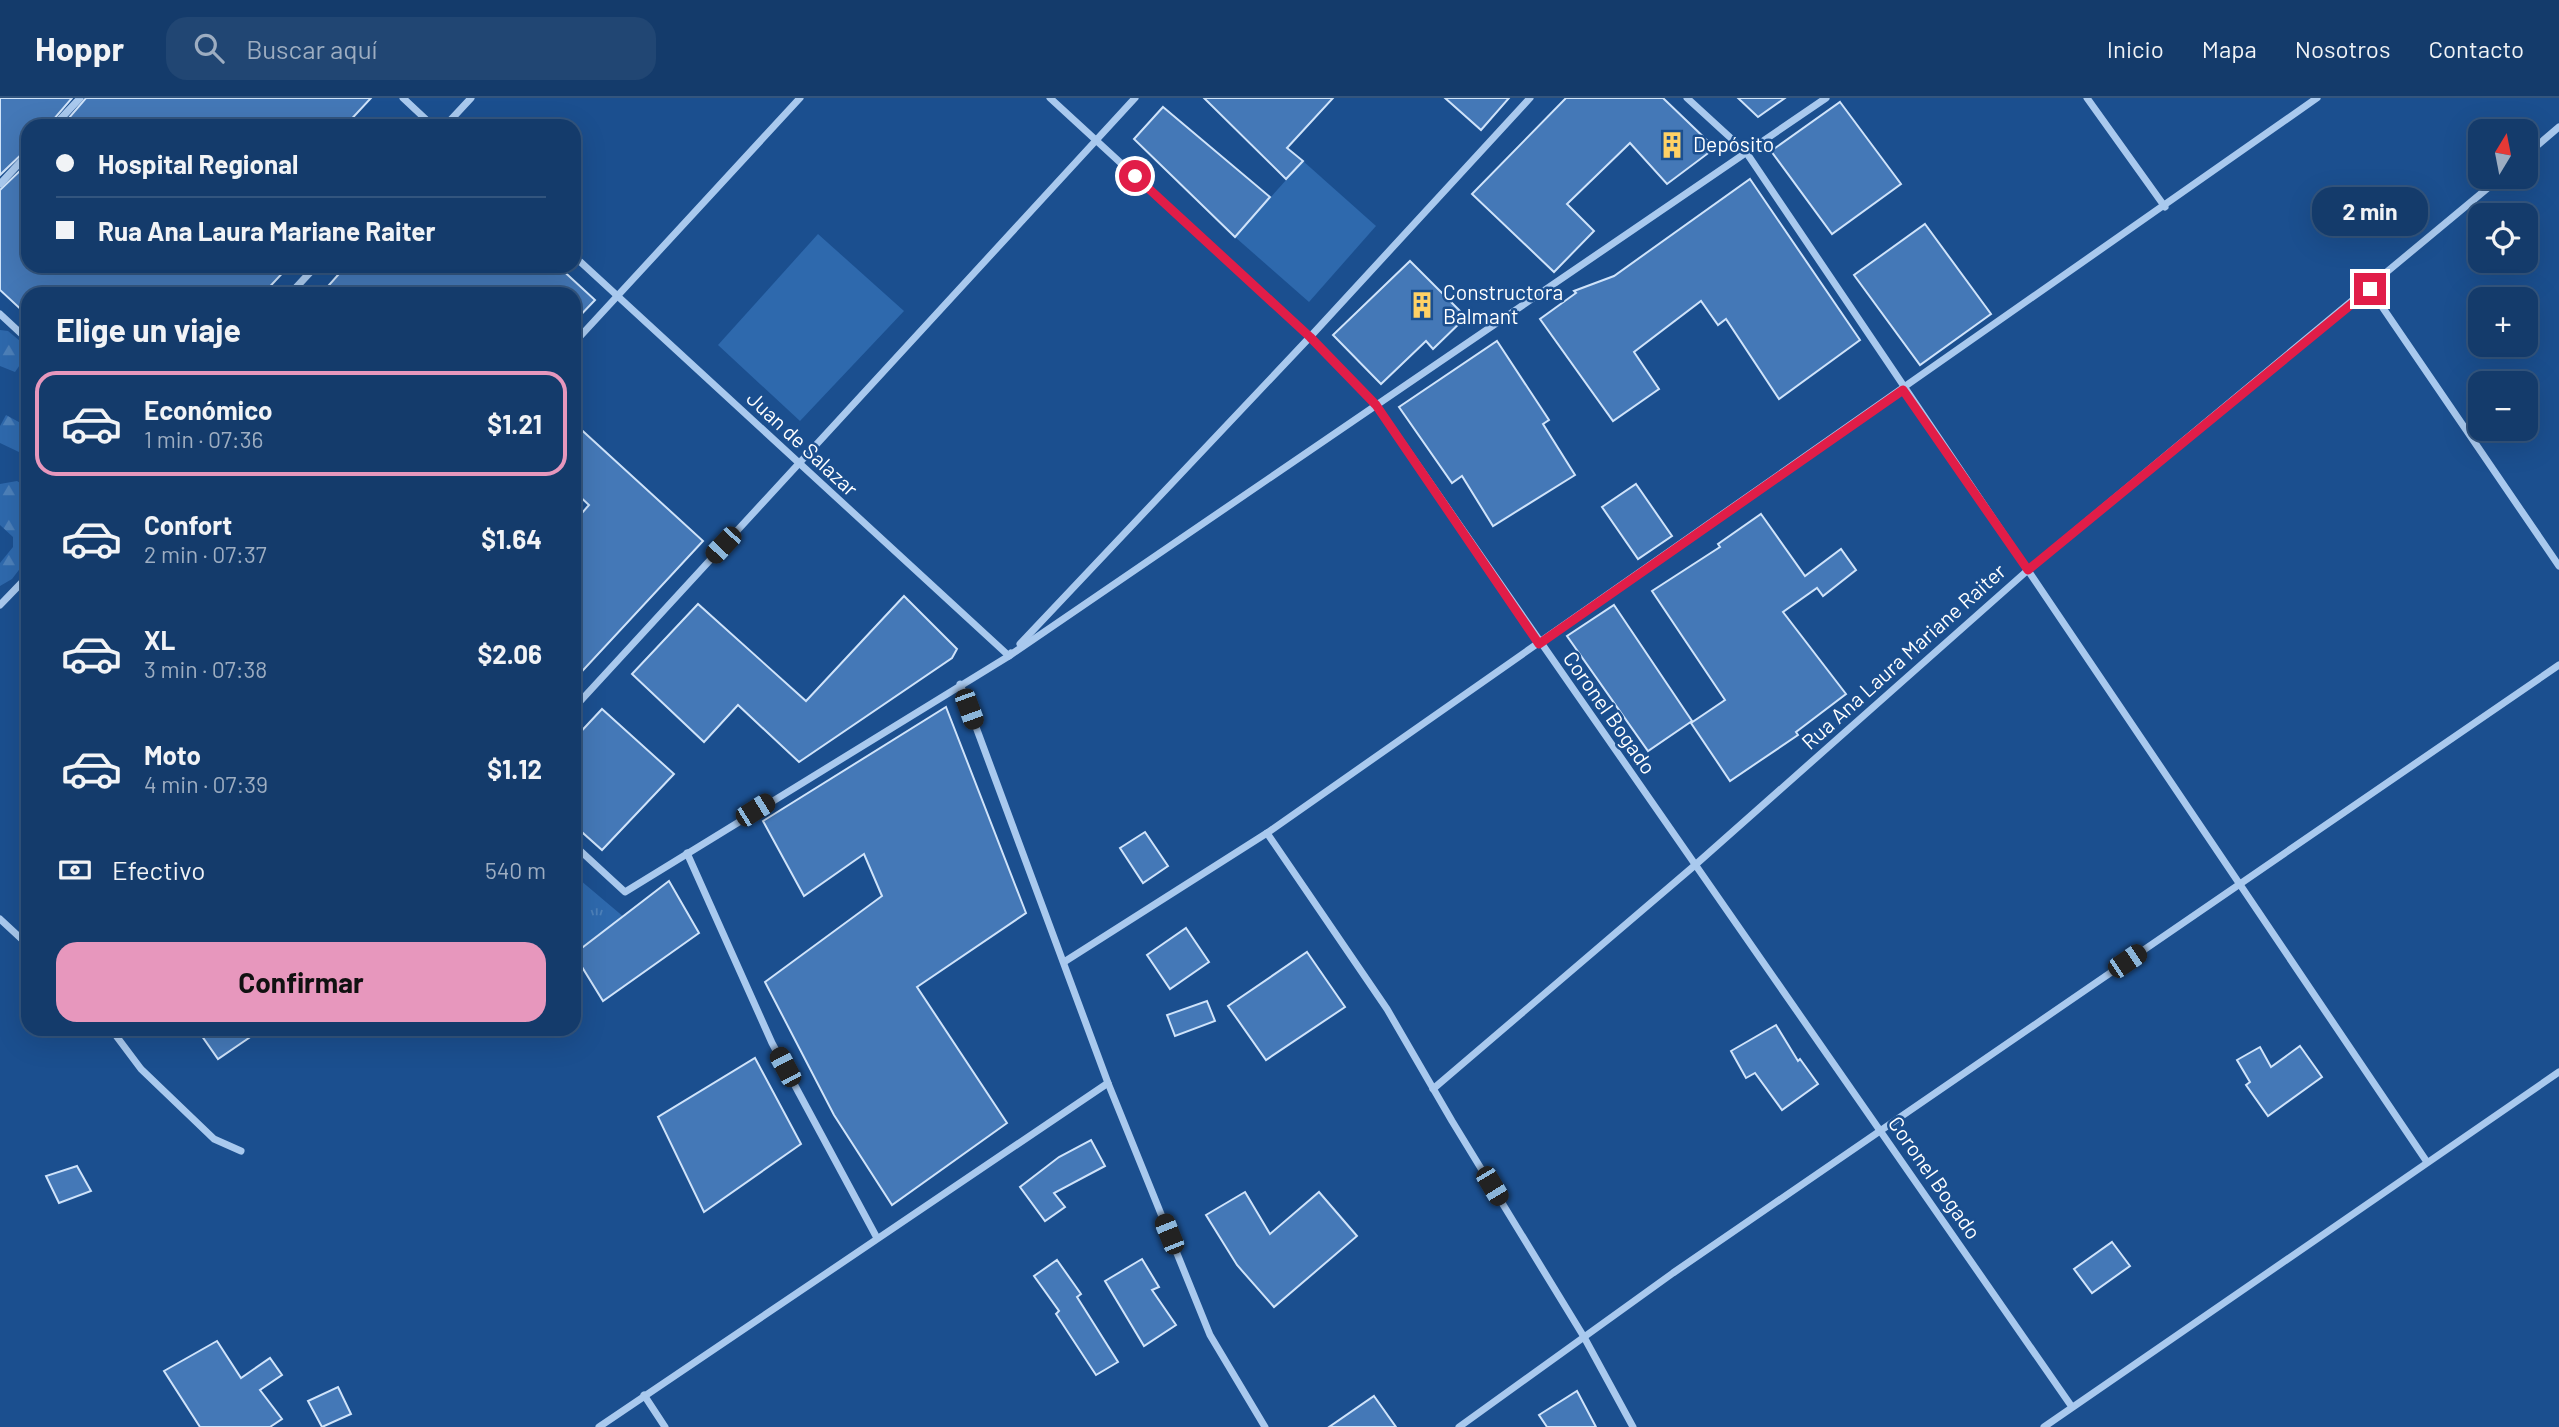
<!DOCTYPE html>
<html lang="es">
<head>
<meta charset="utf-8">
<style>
  :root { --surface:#143b6b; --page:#214673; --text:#f1f3f6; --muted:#9dadc1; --line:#33557e; --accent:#e797bd }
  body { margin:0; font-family:Barlow,sans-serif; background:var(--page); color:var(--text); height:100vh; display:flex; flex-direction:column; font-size:26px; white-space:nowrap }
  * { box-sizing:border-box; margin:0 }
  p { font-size:23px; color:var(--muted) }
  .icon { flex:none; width:38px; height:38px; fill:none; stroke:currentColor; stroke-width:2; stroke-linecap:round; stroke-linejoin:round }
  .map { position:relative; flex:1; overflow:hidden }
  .sheet { position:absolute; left:21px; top:189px; width:560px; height:749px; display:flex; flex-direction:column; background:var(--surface); border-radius:21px; box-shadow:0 7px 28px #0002,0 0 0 2px var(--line) }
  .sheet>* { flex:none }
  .banner { position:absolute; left:21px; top:21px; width:560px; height:154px; border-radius:21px; box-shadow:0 7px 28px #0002,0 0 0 2px var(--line); display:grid; align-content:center; height:154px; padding:0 35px; background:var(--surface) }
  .needle { width:46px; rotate:10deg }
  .buttons { position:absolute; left:2468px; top:21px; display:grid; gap:14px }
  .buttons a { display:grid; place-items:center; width:70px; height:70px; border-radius:14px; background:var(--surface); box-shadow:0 7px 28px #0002,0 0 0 2px var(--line); font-size:35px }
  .end { position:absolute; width:32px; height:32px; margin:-16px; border:9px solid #e11d48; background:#fff; box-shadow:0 0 0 4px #fff }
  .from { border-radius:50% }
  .bubble { position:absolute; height:49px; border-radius:21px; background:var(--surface); box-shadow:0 7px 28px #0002,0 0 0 2px var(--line); font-size:23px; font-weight:700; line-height:49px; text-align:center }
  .car { position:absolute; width:21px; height:42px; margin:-21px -10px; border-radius:9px; box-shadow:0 0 5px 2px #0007; background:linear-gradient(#222 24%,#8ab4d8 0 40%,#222 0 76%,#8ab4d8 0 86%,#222 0) }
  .banner b { display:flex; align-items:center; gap:24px; height:66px; font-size:26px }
  .banner b+b { border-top:2px solid var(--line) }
  .banner i { width:18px; height:18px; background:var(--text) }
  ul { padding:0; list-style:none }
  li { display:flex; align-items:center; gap:21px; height:105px; margin:0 14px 10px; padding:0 21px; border:4px solid transparent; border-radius:21px }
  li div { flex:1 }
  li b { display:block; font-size:26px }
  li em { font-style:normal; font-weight:700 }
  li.on { border-color:var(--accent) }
  li>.icon { width:63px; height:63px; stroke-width:1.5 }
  h2 { padding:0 35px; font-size:32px; line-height:84px }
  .pay { display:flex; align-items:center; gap:18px; height:77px; padding:0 35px; font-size:26px }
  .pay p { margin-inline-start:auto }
  .action { display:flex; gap:14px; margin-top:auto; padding:14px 35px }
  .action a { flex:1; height:80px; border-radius:21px; background:var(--accent); color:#111; font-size:28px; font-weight:700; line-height:80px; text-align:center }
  header { display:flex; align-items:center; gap:42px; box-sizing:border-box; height:98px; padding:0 35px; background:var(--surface); border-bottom:2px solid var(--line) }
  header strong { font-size:33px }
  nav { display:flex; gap:38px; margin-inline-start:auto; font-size:24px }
  .search { width:490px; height:63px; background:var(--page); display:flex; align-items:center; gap:18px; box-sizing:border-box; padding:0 24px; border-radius:21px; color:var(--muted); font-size:26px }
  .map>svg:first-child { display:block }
  .grass { fill:url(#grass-tufts) }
  .forest { fill:url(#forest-firs) }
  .pitch { fill:#2e69ad }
  .building { fill:#4478b7; stroke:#cfe3fa; stroke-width:2 }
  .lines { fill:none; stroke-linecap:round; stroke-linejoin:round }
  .street { stroke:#a9c9ee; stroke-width:7 }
  .route { stroke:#e11d48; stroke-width:9 }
  .labels { text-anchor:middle; stroke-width:5; stroke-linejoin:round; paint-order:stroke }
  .poi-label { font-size:21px; fill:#fff; stroke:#1b4f8f; text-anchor:start }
  .street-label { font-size:21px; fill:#fff; stroke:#1b4f8f }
</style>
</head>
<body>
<header>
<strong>Hoppr</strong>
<div class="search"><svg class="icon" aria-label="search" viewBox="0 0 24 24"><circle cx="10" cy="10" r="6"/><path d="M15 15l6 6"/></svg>Buscar aquí</div>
<nav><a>Inicio</a><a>Mapa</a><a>Nosotros</a><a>Contacto</a></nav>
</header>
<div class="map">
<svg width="2559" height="1329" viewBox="0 0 2559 1329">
  <defs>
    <pattern id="grass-tufts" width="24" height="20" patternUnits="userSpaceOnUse" patternTransform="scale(1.75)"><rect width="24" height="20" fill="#2e69ad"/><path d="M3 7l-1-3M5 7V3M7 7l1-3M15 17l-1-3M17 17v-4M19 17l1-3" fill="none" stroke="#4d80b9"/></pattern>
    <pattern id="forest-firs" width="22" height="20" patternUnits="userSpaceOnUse" patternTransform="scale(1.75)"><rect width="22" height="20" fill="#2e69ad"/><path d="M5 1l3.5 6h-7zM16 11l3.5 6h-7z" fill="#4d80b9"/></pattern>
  </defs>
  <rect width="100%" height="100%" fill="#1b4f8f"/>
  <polygon class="grass" points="574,777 625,820 574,856"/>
  <g class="forest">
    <polygon points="0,232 8,233 26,248 24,261 15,274 0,268"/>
    <polygon points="6,317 28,329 28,371 19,354 0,345 0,328"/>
    <polygon points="17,383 28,390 28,460 12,481 0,488 0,465 13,449 13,439 0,427 0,386"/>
  </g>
  <g class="pitch">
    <polygon points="1303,63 1376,128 1309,204 1235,139"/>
    <polygon points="818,136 904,213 800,323 718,247"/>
  </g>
  <g class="building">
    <polygon points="0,0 72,0 48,28 28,28 28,50 0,77"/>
    <polygon points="86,0 371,0 345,28 62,28"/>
    <polygon points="1204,0 1333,0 1287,50 1303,63 1286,81"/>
    <polygon points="1445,0 1509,0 1481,32"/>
    <polygon points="1566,0 1663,0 1715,50 1667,86 1630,45 1567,106 1594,133 1554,174 1472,96"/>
    <polygon points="1738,0 1785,0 1758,19"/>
    <polygon points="1840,4 1901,86 1832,136 1771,53"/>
    <polygon points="1163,9 1270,99 1235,139 1134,41"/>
    <polygon points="28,65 28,168 289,168 263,196 28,196 28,218 0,192 0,92"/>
    <polygon points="1750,81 1860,242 1779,301 1726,221 1718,227 1701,203 1634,254 1659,291 1613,323 1540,221 1576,195 1574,193 1614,178"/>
    <polygon points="1925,126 1991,216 1920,267 1854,177"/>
    <polygon points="1410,163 1466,219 1433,251 1426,243 1381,286 1333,237"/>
    <polygon points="346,168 558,168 595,202 574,224 574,196 321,196"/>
    <polygon points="1497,243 1549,322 1543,326 1575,377 1493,428 1462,378 1452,385 1399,309"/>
    <polygon points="574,325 703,443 574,582 574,424 589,407 574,393"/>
    <polygon points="1636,386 1672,438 1638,461 1602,409"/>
    <polygon points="1761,416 1805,478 1841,451 1856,472 1823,498 1817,490 1783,514 1846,596 1796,634 1798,637 1730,683 1691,625 1725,602 1652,493 1720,449 1718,446"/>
    <polygon points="904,498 957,551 952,560 799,664 738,607 704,644 632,576 698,506 806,603"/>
    <polygon points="1614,507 1692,623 1648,653 1567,538"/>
    <polygon points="946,609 1026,815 917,889 1007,1025 892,1107 834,1017 765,884 882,798 864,756 804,798 763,723"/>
    <polygon points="602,611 674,676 602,752 574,727 574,641"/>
    <polygon points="1145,734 1168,768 1143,785 1120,750"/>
    <polygon points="669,783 699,835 603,903 574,856"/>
    <polygon points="1186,830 1209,864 1170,891 1147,857"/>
    <polygon points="1307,854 1345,909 1266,962 1228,908"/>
    <polygon points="1207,903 1215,923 1175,938 1167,917"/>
    <polygon points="1776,927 1798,963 1800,961 1818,986 1782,1012 1755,975 1746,980 1731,953"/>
    <polygon points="197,931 262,931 218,961"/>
    <polygon points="2300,948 2322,979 2268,1018 2246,987 2250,984 2237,962 2260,949 2271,969"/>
    <polygon points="755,960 801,1046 704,1114 658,1019"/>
    <polygon points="1091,1042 1105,1068 1054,1095 1065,1109 1045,1123 1020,1089 1059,1059"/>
    <polygon points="77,1068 91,1093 59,1105 46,1078"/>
    <polygon points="1245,1094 1270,1136 1319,1094 1357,1138 1274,1209 1237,1167 1206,1117"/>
    <polygon points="2112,1144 2130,1168 2092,1195 2074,1171"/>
    <polygon points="1142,1161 1159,1189 1152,1192 1176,1227 1144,1248 1105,1183"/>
    <polygon points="1057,1162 1081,1196 1077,1199 1118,1264 1096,1277 1056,1216 1059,1213 1034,1178"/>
    <polygon points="217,1243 241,1280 270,1260 282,1277 260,1292 282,1321 270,1329 200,1329 164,1273"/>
    <polygon points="338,1289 351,1316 322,1329 308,1303"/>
    <polygon points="1577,1293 1596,1329 1547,1329 1539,1317"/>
    <polygon points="1374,1298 1396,1329 1329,1329"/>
  </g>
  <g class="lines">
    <g class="street">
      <polyline points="403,0 433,28"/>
      <polyline points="1050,0 1310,239 1376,307 2072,1309"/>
      <polyline points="1687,0 1746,54 2427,1064"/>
      <polyline points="2087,0 2165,109"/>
      <polyline points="54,28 80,0"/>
      <polyline points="445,28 471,0"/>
      <polyline points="2525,58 2559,29"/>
      <polyline points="0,86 28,56"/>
      <polyline points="574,158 1009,558 1011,555"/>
      <polyline points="2370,191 2559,468"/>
      <polyline points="290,196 316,168"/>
      <polyline points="0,216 28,242"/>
      <polyline points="574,245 800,0"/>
      <polyline points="0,507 28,478"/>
      <polyline points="1020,546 1310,239 1530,0"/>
      <polyline points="960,586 1108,985 1210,1237 1265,1329"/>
      <polyline points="574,610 1135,0"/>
      <polyline points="1267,735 1387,911 1452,1023 1584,1239 1633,1329"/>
      <polyline points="574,747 625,794 1009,558 1826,0"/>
      <polyline points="687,755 772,945 877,1140"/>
      <polyline points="0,821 28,847"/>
      <polyline points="1064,864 1267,735 2317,0"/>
      <polyline points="111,931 141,971 214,1041 241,1053"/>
      <polyline points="1433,991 1694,768 2028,472 2501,79"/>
      <polyline points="644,1297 665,1329"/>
      <polyline points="599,1329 1108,985"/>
      <polyline points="1459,1329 1673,1175 2559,567"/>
      <polyline points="2044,1329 2559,974"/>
    </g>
  </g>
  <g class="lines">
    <polyline class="route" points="1135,78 1310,239 1376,307 1539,546 1903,292 2028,472 2370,191"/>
  </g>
  <defs>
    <symbol id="building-bare" viewBox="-9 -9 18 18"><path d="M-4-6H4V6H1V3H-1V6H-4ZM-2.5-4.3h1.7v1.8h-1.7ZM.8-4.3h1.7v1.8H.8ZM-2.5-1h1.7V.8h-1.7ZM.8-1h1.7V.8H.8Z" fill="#ffd166" stroke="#1b4f8f" stroke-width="2.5" paint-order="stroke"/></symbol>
  </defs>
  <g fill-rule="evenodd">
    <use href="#building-bare" x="1653" y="28" width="38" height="38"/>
    <use href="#building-bare" x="1403" y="188" width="38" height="38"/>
  </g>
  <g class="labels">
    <g class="poi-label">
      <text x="1693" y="54">Depósito</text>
      <text x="1443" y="202">Constructora<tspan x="1443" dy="24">Balmant</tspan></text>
    </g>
    <g class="street-label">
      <text transform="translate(802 346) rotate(43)" y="7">Juan de Salazar</text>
      <text transform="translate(1904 559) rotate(-42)" y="7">Rua Ana Laura Mariane Raiter</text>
      <text transform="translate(1609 615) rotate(55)" y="7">Coronel Bogado</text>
      <text transform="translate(1934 1080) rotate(55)" y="7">Coronel Bogado</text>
    </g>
  </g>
</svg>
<div class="buttons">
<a><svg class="needle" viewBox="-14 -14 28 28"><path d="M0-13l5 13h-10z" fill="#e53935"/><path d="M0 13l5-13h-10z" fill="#9dadc1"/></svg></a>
<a><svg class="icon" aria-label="locate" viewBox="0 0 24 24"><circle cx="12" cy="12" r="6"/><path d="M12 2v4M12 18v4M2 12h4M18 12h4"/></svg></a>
<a>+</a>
<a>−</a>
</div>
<i class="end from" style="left:1135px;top:78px"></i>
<i class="end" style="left:2370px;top:191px"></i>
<div class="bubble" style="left:2312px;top:89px;width:116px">2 min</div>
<i class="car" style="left:723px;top:447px;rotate:223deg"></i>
<i class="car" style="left:969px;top:611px;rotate:160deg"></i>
<i class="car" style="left:755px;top:712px;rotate:58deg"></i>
<i class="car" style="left:2127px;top:863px;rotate:56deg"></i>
<i class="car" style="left:785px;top:969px;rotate:332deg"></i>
<i class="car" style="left:1492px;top:1088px;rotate:149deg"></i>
<i class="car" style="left:1169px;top:1136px;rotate:338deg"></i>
<div class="banner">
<b><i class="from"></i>Hospital Regional</b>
<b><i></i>Rua Ana Laura Mariane Raiter</b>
</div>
<section class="sheet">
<h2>Elige un viaje</h2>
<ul>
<li class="on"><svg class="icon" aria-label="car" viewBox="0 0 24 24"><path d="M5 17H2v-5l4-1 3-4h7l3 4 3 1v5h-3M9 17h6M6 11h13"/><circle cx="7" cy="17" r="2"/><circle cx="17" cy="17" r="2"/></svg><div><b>Económico</b><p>1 min · 07:36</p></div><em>$1.21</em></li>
<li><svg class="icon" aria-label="car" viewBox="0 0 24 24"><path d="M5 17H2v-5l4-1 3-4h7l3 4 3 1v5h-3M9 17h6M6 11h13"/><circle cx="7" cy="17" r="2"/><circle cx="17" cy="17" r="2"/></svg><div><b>Confort</b><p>2 min · 07:37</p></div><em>$1.64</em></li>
<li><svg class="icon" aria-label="car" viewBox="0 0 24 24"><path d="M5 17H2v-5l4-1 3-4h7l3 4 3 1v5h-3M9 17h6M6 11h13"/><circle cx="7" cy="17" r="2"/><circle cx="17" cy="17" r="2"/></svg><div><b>XL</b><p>3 min · 07:38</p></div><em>$2.06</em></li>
<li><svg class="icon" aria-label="car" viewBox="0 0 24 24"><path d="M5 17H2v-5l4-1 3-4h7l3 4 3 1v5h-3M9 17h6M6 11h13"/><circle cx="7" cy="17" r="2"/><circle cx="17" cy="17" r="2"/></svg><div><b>Moto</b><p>4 min · 07:39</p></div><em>$1.12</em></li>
</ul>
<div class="pay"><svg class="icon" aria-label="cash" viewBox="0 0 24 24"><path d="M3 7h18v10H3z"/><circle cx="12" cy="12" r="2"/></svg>Efectivo<p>540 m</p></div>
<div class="action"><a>Confirmar</a></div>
</section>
</div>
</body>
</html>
